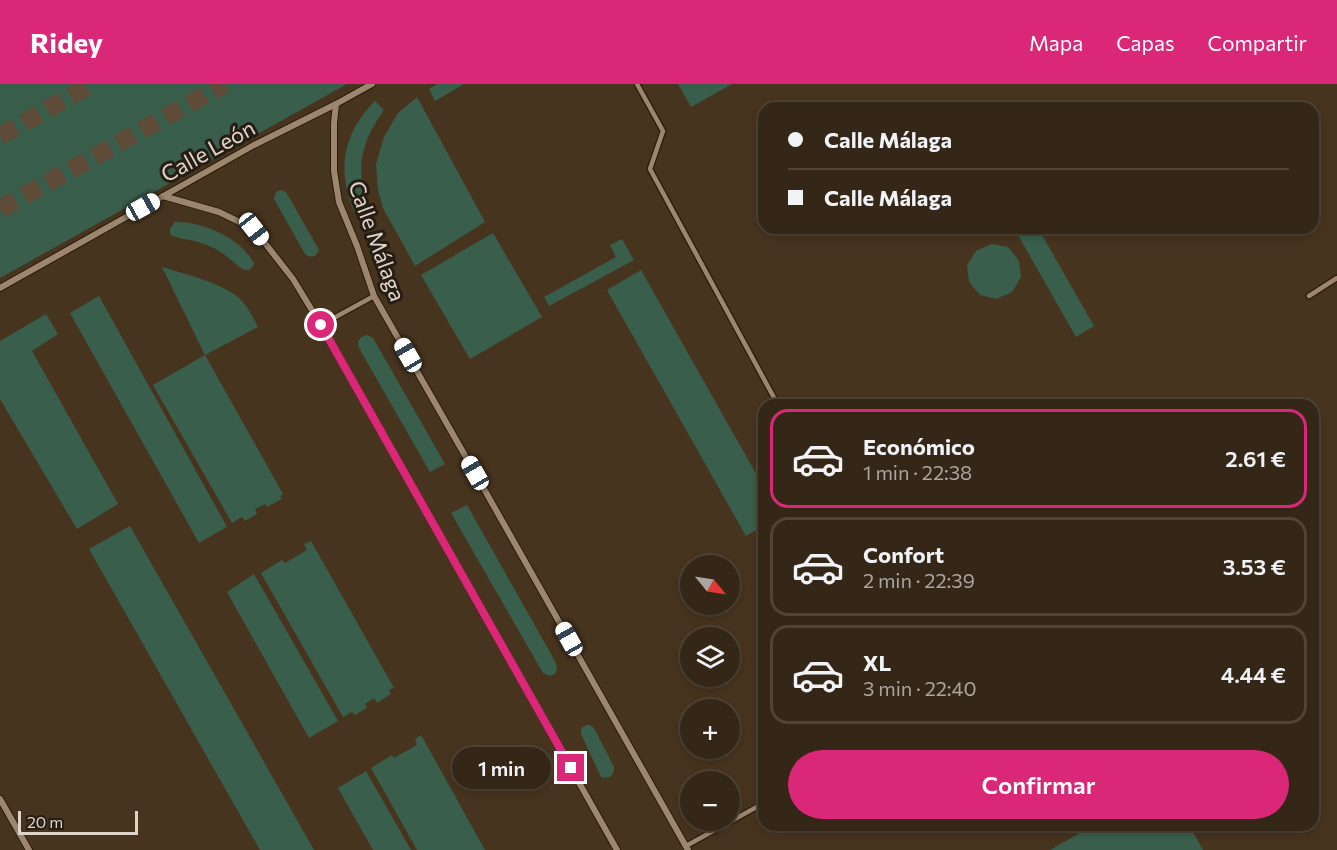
<!DOCTYPE html>
<html lang="es">
<head>
<meta charset="utf-8">
<style>
  :root { --surface:#352717; --page:#403324; --text:#f1f3f6; --muted:#aaa5a1; --line:#4f4436; --accent:#db2777 }
  body { margin:0; font-family:Commissioner,sans-serif; background:var(--page); color:var(--text); height:100vh; display:flex; flex-direction:column; font-size:22px; white-space:nowrap }
  * { box-sizing:border-box; margin:0 }
  p { font-size:20px; color:var(--muted) }
  .icon { flex:none; width:33px; height:33px; fill:none; stroke:currentColor; stroke-width:2; stroke-linecap:round; stroke-linejoin:round }
  .map { position:relative; flex:1; overflow:hidden }
  .panel { position:absolute; left:758px; top:315px; width:561px; height:432px; display:flex; flex-direction:column; background:var(--surface); border-radius:18px; box-shadow:0 3px 9px #0003,0 0 0 2px var(--line) }
  .panel>* { flex:none }
  .hud { position:absolute; left:758px; top:18px; width:561px; height:132px; border-radius:18px; box-shadow:0 3px 9px #0003,0 0 0 2px var(--line); display:grid; align-content:center; height:132px; padding:0 30px; background:var(--surface) }
  .needle { width:39px; rotate:120deg }
  .controls { position:absolute; left:680px; top:471px; display:grid; gap:12px }
  .controls a { display:grid; place-items:center; width:60px; height:60px; border-radius:50%; background:var(--surface); box-shadow:0 3px 9px #0003,0 0 0 2px var(--line); font-size:30px }
  .scale { position:absolute; left:18px; bottom:15px; width:120px; box-sizing:border-box; padding-left:6px; border:3px solid #e0d4c8; border-top:0; font-size:16px; line-height:21px; white-space:nowrap; color:#e0d4c8; -webkit-text-stroke:4px #261d14; paint-order:stroke }
  .end { position:absolute; width:27px; height:27px; margin:-14px; border:8px solid #db2777; background:#fff; box-shadow:0 0 0 3px #fff }
  .from { border-radius:50% }
  .bubble { position:absolute; height:42px; border-radius:21px; background:var(--surface); box-shadow:0 3px 9px #0003,0 0 0 2px var(--line); font-size:20px; font-weight:600; line-height:42px; text-align:center }
  .car { position:absolute; width:18px; height:36px; margin:-18px -9px; border-radius:8px; box-shadow:0 0 4px 2px #0007; background:linear-gradient(#fff 24%,#345 0 40%,#fff 0 76%,#345 0 86%,#fff 0) }
  .hud b { display:flex; align-items:center; gap:21px; height:57px; font-size:22px }
  .hud b+b { border-top:2px solid var(--line) }
  .hud i { width:15px; height:15px; background:var(--text) }
  ul { padding:10px 0 0; list-style:none }
  li { display:flex; align-items:center; gap:18px; height:99px; margin:0 12px 9px; padding:0 18px; border:3px solid var(--line); border-radius:18px }
  li div { flex:1 }
  li b { display:block; font-size:22px }
  li em { font-style:normal; font-weight:600 }
  li.on { border-color:var(--accent) }
  li>.icon { width:54px; height:54px; stroke-width:1.5 }
  .primary-button { display:flex; gap:12px; margin-top:auto; padding:12px 30px }
  .primary-button a { flex:1; height:69px; border-radius:36px; background:var(--accent); color:#fff; font-size:24px; font-weight:600; line-height:69px; text-align:center }
  header { display:flex; align-items:center; gap:36px; box-sizing:border-box; height:84px; padding:0 30px; background:var(--accent); color:#fff }
  header strong { font-size:28px }
  nav { display:flex; gap:33px; margin-inline-start:auto; font-size:21px }
  .map>svg:first-child { display:block }
  .green { fill:#3a5e4c }
  .lines { fill:none; stroke-linecap:round; stroke-linejoin:round }
  .motorway-tunnel { stroke:#5e4c38; stroke-width:18; stroke-dasharray:18 9; stroke-linecap:butt }
  .service-casing { stroke:#2c1b07; stroke-width:7 }
  .minor-casing { stroke:#2c1b07; stroke-width:8 }
  .service { stroke:#9c8670; stroke-width:4.5 }
  .minor { stroke:#9c8670; stroke-width:6 }
  .route { stroke:#db2777; stroke-width:8 }
  .labels { text-anchor:middle; stroke-width:6; stroke-linejoin:round; paint-order:stroke }
  .street-label { font-size:22px; fill:#e0d4c8; stroke:#261d14 }
</style>
</head>
<body>
<header>
<strong>Ridey</strong>
<nav><a>Mapa</a><a>Capas</a><a>Compartir</a></nav>
</header>
<div class="map">
<svg width="1337" height="766" viewBox="0 0 1337 766">
  <rect width="100%" height="100%" fill="#47341f"/>
  <g class="green">
    <polygon points="0,0 347,0 0,194"/>
    <polygon points="437,0 464,0 435,17 429,5"/>
    <polygon points="678,0 732,0 691,23"/>
    <polygon points="417,13 485,138 415,182 383,124 378,106 376,80 384,53 398,29"/>
    <path d="M 375,17 L 384,26 C 361,58 355,84 368,123 L 354,128 C 337,86 342,50 375,17 Z"/>
    <path d="M 281,106 L 286,108 L 319,166 C 316,173 312,175 305,170 L 274,115 L 276,108 Z"/>
    <path d="M 175,138 C 202,137 242,154 254,180 L 250,186 L 244,186 C 232,178 223,167 209,162 C 197,156 184,156 172,152 L 170,149 L 170,145 Z"/>
    <polygon points="1014,144 1038,144 1094,242 1076,253"/>
    <polygon points="493,149 542,233 470,275 421,191"/>
    <polygon points="622,155 634,176 549,222 544,213 616,173 610,161"/>
    <polygon points="992,160 1008,163 1019,177 1021,193 1012,208 996,215 980,211 969,198 967,181 976,167"/>
    <path d="M 162,183 C 185,190 223,199 240,215 C 248,223 253,233 258,243 L 205,271 L 283,410 L 280,412 L 282,415 L 267,423 L 265,420 L 255,425 L 257,430 L 245,437 L 242,433 L 232,439 L 153,301 L 205,271 Z"/>
    <polygon points="641,186 763,402 763,442 746,452 607,206"/>
    <polygon points="99,212 227,443 199,459 70,229"/>
    <polygon points="46,230 58,250 32,267 118,420 77,445 0,315 0,257"/>
    <polygon points="367,251 373,254 445,380 430,388 359,264 358,258 361,253"/>
    <polygon points="467,421 556,579 557,585 555,590 550,592 543,589 451,429"/>
    <polygon points="130,442 314,766 260,766 89,465"/>
    <polygon points="311,457 394,604 389,606 391,610 377,619 374,614 365,620 367,624 355,631 352,628 343,633 261,489 282,476 285,479 307,466 304,460"/>
    <polygon points="254,490 338,637 309,654 227,508"/>
    <path d="M 587,641 L 590,641 L 594,644 L 614,683 C 614,692 610,695 601,693 L 581,650 L 581,644 Z"/>
    <polygon points="421,651 485,766 417,766 371,684 392,671 394,674 417,661 415,655"/>
    <polygon points="366,687 411,766 373,766 338,704"/>
    <polygon points="1094,741 1189,741 1203,766 1050,766"/>
  </g>
  <g class="lines">
    <g class="motorway-tunnel">
      <polyline points="0,52 92,0"/>
      <polyline points="0,125 225,0"/>
    </g>
    <defs>
      <g id="service">
        <polyline points="637,0 663,47 650,85 778,321"/>
        <polyline points="1309,212 1337,194"/>
        <polyline points="321,241 374,212"/>
        <polyline points="686,762 764,719"/>
      </g>
      <g id="minor">
        <polyline points="336,20 334,39 334,87 339,118 357,162 374,212 475,389 688,766"/>
        <polyline points="163,112 219,128 254,145 293,195 321,241 617,766"/>
        <polyline points="0,204 254,61 336,20 372,0"/>
        <polyline points="0,715 29,766"/>
      </g>
    </defs>
    <use href="#service" class="service-casing"/>
    <use href="#minor" class="minor-casing"/>
    <use href="#service" class="service"/>
    <use href="#minor" class="minor"/>
  </g>
  <g class="lines">
    <polyline class="route" points="321,241 571,684"/>
  </g>
  <g class="labels">
    <g class="street-label">
      <text transform="translate(208 67) rotate(-29)" y="8">Calle León</text>
      <text transform="translate(377 157) rotate(70)" y="8">Calle Málaga</text>
    </g>
  </g>
</svg>
<div class="controls">
<a><svg class="needle" viewBox="-14 -14 28 28"><path d="M0-13l5 13h-10z" fill="#e53935"/><path d="M0 13l5-13h-10z" fill="#aaa5a1"/></svg></a>
<a><svg class="icon" aria-label="layers" viewBox="0 0 24 24"><path d="M12 4l9 5-9 5-9-5zM3 14l9 5 9-5"/></svg></a>
<a>+</a>
<a>−</a>
</div>
<div class="scale">20 m</div>
<i class="end from" style="left:321px;top:241px"></i>
<i class="end" style="left:571px;top:684px"></i>
<div class="bubble" style="left:452px;top:663px;width:99px">1 min</div>
<i class="car" style="left:143px;top:123px;rotate:61deg"></i>
<i class="car" style="left:254px;top:145px;rotate:142deg"></i>
<i class="car" style="left:408px;top:271px;rotate:330deg"></i>
<i class="car" style="left:475px;top:389px;rotate:330deg"></i>
<i class="car" style="left:569px;top:555px;rotate:331deg"></i>
<div class="hud">
<b><i class="from"></i>Calle Málaga</b>
<b><i></i>Calle Málaga</b>
</div>
<section class="panel">
<ul>
<li class="on"><svg class="icon" aria-label="car" viewBox="0 0 24 24"><path d="M5 17H2v-5l4-1 3-4h7l3 4 3 1v5h-3M9 17h6M6 11h13"/><circle cx="7" cy="17" r="2"/><circle cx="17" cy="17" r="2"/></svg><div><b>Económico</b><p>1 min · 22:38</p></div><em>2.61 €</em></li>
<li><svg class="icon" aria-label="car" viewBox="0 0 24 24"><path d="M5 17H2v-5l4-1 3-4h7l3 4 3 1v5h-3M9 17h6M6 11h13"/><circle cx="7" cy="17" r="2"/><circle cx="17" cy="17" r="2"/></svg><div><b>Confort</b><p>2 min · 22:39</p></div><em>3.53 €</em></li>
<li><svg class="icon" aria-label="car" viewBox="0 0 24 24"><path d="M5 17H2v-5l4-1 3-4h7l3 4 3 1v5h-3M9 17h6M6 11h13"/><circle cx="7" cy="17" r="2"/><circle cx="17" cy="17" r="2"/></svg><div><b>XL</b><p>3 min · 22:40</p></div><em>4.44 €</em></li>
</ul>
<div class="primary-button"><a>Confirmar</a></div>
</section>
</div>
</body>
</html>
